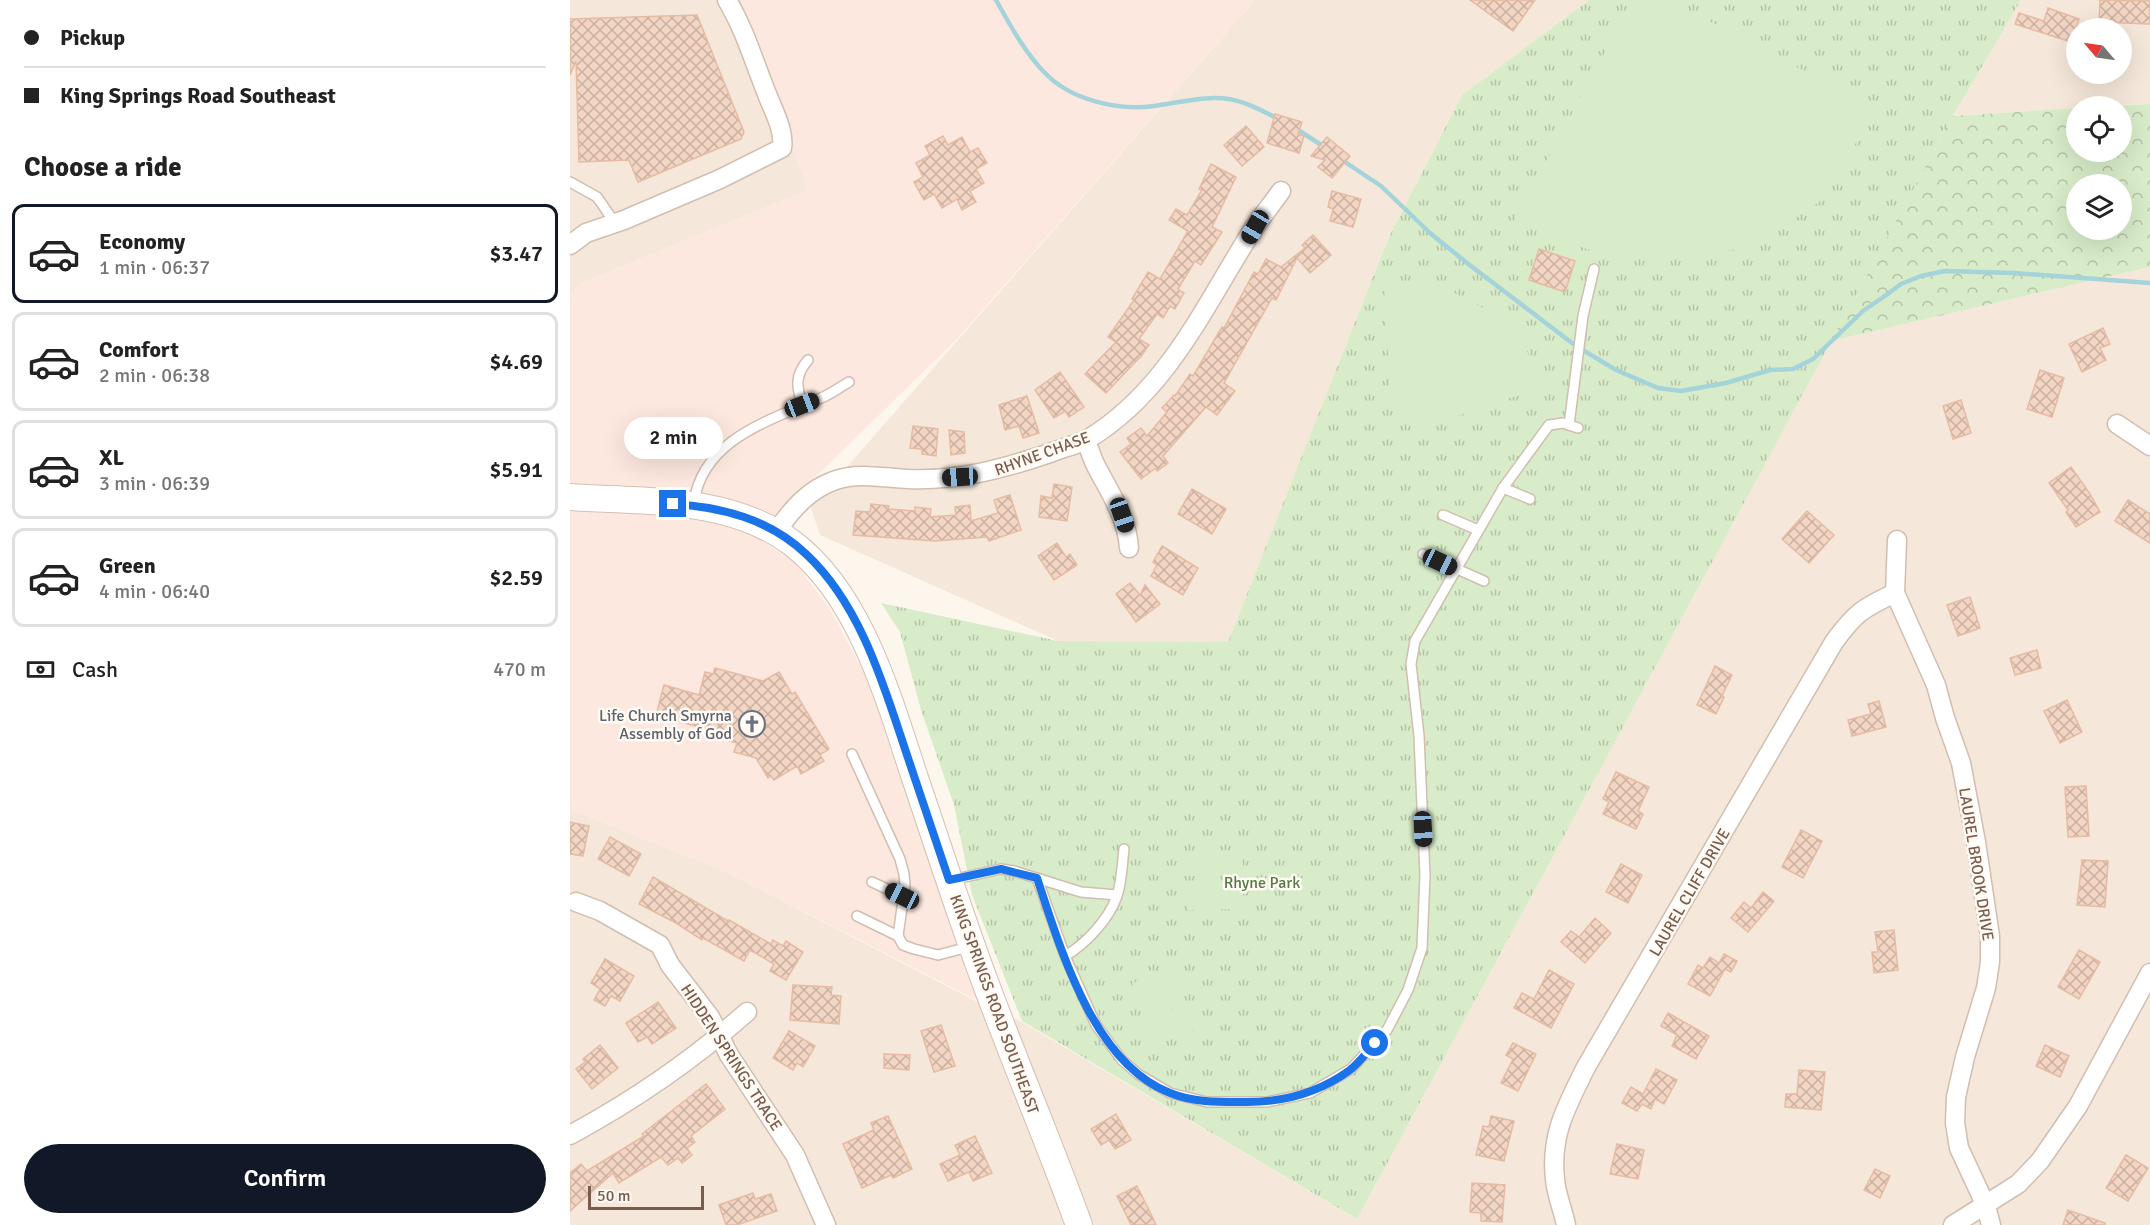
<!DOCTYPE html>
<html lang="en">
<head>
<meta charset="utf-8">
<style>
  :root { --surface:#fff; --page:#f6f6f6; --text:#222; --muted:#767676; --line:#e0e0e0; --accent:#111827 }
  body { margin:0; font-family:Signika,sans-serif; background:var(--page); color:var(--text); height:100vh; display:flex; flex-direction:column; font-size:22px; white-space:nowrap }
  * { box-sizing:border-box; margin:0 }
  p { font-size:20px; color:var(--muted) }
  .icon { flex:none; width:33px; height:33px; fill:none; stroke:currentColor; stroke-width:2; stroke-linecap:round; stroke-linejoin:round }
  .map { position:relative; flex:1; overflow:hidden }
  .sheet { display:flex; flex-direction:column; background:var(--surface); width:570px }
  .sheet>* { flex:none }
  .guide { display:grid; align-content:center; height:132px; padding:0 24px; background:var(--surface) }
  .needle { width:39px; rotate:299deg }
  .fabs { position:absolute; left:1496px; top:18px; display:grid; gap:12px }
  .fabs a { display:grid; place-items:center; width:66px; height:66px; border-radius:50%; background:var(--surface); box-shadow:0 6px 24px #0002; font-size:30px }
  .scale { position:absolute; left:18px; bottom:15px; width:116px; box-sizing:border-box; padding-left:6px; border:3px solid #7a5c4d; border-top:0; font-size:16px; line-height:21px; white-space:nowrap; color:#7a5c4d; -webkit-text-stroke:4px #fffaf3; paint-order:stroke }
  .end { position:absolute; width:27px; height:27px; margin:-14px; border:8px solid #1a73e8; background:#fff; box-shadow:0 0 0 3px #fff }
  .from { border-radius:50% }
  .bubble { position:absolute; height:42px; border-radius:21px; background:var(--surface); box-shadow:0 6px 24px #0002; font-size:20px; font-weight:600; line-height:42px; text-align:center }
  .car { position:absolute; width:18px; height:36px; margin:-18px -9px; border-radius:8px; box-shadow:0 0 4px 2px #0007; background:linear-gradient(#222 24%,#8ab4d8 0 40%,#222 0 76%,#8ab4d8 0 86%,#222 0) }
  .guide b { display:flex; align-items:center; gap:21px; height:57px; font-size:22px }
  .guide b+b { border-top:2px solid var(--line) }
  .guide i { width:15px; height:15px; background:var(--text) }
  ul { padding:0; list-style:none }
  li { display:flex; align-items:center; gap:18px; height:99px; margin:0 12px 9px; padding:0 12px; border:3px solid var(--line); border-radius:12px }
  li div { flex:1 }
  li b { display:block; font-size:22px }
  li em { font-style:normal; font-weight:600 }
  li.selected { border-color:var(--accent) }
  li>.icon { width:54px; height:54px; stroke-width:1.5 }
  h2 { padding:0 24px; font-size:27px; line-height:72px }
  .pay { display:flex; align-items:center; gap:15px; height:66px; padding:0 24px; font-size:22px }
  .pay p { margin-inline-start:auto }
  .cta { display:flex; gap:12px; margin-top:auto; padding:12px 24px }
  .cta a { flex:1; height:69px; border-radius:36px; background:var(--accent); color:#fff; font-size:24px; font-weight:600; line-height:69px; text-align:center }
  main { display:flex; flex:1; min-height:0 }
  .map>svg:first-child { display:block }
  .residential { fill:#f5e8da; fill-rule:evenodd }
  .commercial { fill:#fde8e0 }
  .grass { fill:url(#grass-tufts) }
  .forest { fill:url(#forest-crowns); fill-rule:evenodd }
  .pitch { fill:#d8ecc9 }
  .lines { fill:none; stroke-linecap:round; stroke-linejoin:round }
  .stream { stroke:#a5d3da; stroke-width:4.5 }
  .building { fill:url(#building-cross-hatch); stroke:#e6bba3; stroke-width:1.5 }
  .lane-casing { stroke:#d1beb0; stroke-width:12 }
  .street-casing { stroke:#d1beb0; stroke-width:21 }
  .secondary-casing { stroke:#d6c0b0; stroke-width:28 }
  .lane { stroke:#fff; stroke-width:9 }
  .street { stroke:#fff; stroke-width:18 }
  .secondary { stroke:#fff; stroke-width:26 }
  .route { stroke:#1a73e8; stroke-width:8 }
  .labels { text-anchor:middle; stroke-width:5; stroke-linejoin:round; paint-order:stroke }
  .street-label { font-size:16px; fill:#7a5c4d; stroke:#fffaf3 }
  .worship-label { font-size:16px; fill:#5b616d; stroke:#fffaf3; text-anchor:end }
  .park-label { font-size:16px; fill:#537a41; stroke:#fffaf3 }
</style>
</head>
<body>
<main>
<section class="sheet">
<div class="guide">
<b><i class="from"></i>Pickup</b>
<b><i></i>King Springs Road Southeast</b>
</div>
<h2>Choose a ride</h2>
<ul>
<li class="selected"><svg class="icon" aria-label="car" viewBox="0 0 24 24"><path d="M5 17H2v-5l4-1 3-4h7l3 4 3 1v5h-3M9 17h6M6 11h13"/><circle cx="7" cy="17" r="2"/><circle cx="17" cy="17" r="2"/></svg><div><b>Economy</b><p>1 min · 06:37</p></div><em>$3.47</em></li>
<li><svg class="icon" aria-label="car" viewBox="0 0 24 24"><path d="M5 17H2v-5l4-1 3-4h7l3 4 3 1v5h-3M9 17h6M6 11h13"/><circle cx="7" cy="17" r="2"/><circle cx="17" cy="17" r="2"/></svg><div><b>Comfort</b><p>2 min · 06:38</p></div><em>$4.69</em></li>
<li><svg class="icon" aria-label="car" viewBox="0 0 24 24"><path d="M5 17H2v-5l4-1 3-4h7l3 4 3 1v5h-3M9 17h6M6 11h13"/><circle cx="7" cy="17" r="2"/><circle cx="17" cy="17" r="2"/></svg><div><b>XL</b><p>3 min · 06:39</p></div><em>$5.91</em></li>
<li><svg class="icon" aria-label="car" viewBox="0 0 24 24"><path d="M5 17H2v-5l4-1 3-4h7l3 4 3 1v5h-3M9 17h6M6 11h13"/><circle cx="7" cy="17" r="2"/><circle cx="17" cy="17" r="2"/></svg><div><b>Green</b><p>4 min · 06:40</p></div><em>$2.59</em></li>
</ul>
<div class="pay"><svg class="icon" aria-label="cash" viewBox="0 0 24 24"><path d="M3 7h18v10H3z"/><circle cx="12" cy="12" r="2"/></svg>Cash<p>470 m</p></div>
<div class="cta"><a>Confirm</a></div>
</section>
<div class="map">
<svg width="1580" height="1225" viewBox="0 0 1580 1225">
  <defs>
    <pattern id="grass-tufts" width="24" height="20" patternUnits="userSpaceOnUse" patternTransform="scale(1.5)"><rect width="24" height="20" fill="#d8ecc9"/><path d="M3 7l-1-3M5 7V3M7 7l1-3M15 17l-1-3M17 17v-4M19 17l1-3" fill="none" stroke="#b4c2a5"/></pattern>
    <pattern id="forest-crowns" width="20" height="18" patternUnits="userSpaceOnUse" patternTransform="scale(1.5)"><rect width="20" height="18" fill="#d8ecc9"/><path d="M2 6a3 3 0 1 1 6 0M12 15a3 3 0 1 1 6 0" fill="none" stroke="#b4c2a5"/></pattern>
    <pattern id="building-cross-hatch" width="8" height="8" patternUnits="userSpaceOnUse" patternTransform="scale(1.5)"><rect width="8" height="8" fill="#f3d5c3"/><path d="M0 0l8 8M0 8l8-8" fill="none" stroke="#cab0a1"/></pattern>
  </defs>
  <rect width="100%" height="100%" fill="#fdf6ec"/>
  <g class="residential">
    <polygon points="0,0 172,0 238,190 12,283 0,294"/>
    <polygon points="685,0 1019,0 892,95 819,237 658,642 488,641 250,535 241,508"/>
    <path d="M 1451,0 L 1580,0 L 1580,104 L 1506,106 L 1506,108 L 1383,116 ZM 1506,28 L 1551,28 L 1551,74 L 1506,74 Z"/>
    <polygon points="1580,267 1580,1225 0,1225 0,809 159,873 419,1008 450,1021 787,1219 1261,341"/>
  </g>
  <polygon class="commercial" points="172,0 685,0 388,338 185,536 224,562 259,608 316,713 420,1007 159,873 0,809 0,294 12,283 238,190"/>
  <polygon class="grass" points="1019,0 1451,0 1383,116 787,1219 452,1021 402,895 384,805 351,710 330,632 311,603 488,641 658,642 819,237 892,95"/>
  <path class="forest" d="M 1580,104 L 1580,267 L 1261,341 L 1383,116 L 1506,108 L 1506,152 L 1551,152 L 1551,106 L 1536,106 ZM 1506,184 L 1551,184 L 1551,230 L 1506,230 Z"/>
  <g class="pitch">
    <polygon points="1063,0 1099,0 1305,108 1256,197 1185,246 1108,258 1023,251 943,223"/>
    <polygon points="814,283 875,288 924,314 952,339 972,387 855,427 821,410"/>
    <polygon points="672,850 673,876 618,876 618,851"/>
    <polygon points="618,884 673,884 673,909 618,910"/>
    <polygon points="615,969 621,993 568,1008 562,983"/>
    <polygon points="624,1004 631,1028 578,1043 571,1018"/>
  </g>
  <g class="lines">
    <g class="stream">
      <path d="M 426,0 C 440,25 454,51 474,72 C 500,100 548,111 584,106 C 613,102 646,92 674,103 C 686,107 696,113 707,118"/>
      <polyline points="725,128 756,148"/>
      <polyline points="772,160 811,186 860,233 897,263 1006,346 1046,370 1088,388 1111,391 1156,383 1200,370 1223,369 1243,359 1293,311 1312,298 1331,284 1351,276 1375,271 1444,273 1580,283"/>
    </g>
  </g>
  <g class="building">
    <polygon points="900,0 965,0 943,31"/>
    <polygon points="1530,0 1580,1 1580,24 1529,22"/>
    <polygon points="1478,8 1509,19 1501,42 1445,24 1449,13 1474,21"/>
    <polygon points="127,15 174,132 171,139 68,182 59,160 9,162 6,61 0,75 0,19"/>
    <polygon points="705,114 732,122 728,134 734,136 729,153 697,143"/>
    <polygon points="676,126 694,147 672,166 654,145"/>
    <polygon points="373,136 378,145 392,137 400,152 408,148 417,163 406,169 414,183 400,191 406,202 392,210 387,199 372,208 364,194 354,200 344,182 353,177 346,163 360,155 355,146"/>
    <polygon points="757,137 780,156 762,178 748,167 755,160 741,156"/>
    <polygon points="641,164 666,177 642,227 652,232 631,265 625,261 608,289 614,293 605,309 600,306 593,318 587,314 569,339 579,345 570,358 569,358 536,393 515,374 546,342 538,337 564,300 562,299 578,272 590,279 618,231 599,220 606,209 617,215 632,190 629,189"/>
    <polygon points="762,191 791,199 783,227 760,221 763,209 758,207"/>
    <polygon points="743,235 761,255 740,273 727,258 706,300 702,298 654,383 665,391 647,415 636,407 593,456 598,463 587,471 586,468 571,479 550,452 561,444 557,438 571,428 577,436 597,412 592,408 604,395 605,396 620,374 623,376 652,327 654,328 684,272 688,274 696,259 711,267 735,248 732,245"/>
    <polygon points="969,249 1005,261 995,292 959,280"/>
    <polygon points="1533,328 1540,344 1530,348 1536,360 1512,372 1499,344"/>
    <polygon points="1470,370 1494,378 1482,417 1457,409"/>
    <polygon points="490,372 514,407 499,417 495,411 484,418 465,390"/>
    <polygon points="457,396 469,433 453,438 449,426 435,430 429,405"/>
    <polygon points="1391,400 1401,433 1383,439 1373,406"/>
    <polygon points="343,426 368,429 366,456 352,454 352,449 340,448"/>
    <polygon points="379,430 394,432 395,453 381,455"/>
    <polygon points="1501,467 1520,494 1530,512 1506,527 1496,512 1498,510 1479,483"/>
    <polygon points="484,484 502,487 497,521 469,517 471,496 482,498"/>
    <polygon points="622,489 656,509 642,534 608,514"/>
    <polygon points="440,495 451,530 419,541 417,537 365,541 283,535 286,511 300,512 301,504 319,506 318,509 345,511 345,507 361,509 360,517 386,515 385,507 400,505 401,521 428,513 424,500"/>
    <polygon points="1558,500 1580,514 1580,543 1545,521"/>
    <polygon points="1237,511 1264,535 1239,563 1212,539"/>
    <polygon points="487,543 496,557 500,554 507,565 484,580 468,556"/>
    <polygon points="592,546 628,568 613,595 581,576 587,565 583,562"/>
    <polygon points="560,583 570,595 575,585 590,604 566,622 546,594"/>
    <polygon points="1400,597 1410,628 1388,636 1377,605"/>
    <polygon points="1467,650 1471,668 1445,675 1440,658"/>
    <polygon points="1145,666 1162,675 1152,696 1154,697 1146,714 1127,705"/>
    <polygon points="145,668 193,681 209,672 222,694 225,692 259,749 250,755 254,761 231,774 227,766 204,780 201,776 198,778 186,758 164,752 167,743 152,739 154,734 86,715 94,685 129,695 135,672 143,674"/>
    <polygon points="1497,700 1512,732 1490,743 1474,711"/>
    <polygon points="1309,701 1316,727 1282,736 1278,720 1301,714 1298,704"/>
    <polygon points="1046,772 1079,787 1068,811 1073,814 1066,829 1033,814 1039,802 1033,799"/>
    <polygon points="1516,786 1519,836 1498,837 1495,787"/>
    <polygon points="0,822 19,826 13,856 0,854"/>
    <polygon points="1231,830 1252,841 1233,878 1212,867"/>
    <polygon points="40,837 71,854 59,876 28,859"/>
    <polygon points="1512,860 1538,861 1535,907 1507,905"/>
    <polygon points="1051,864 1072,875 1058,903 1036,892"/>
    <polygon points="83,877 158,921 159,920 201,944 203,940 213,946 216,941 233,952 216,980 200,971 204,964 180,950 174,961 133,938 132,940 106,923 69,904"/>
    <polygon points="1193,892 1204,901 1178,932 1161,918 1174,902 1181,908"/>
    <polygon points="1025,918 1041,933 1015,963 991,942 1001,931 1009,937"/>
    <polygon points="1324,930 1328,970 1304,973 1302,952 1308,952 1305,932"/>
    <polygon points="1509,950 1530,962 1509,999 1488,987"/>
    <polygon points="1154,954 1167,961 1161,972 1155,969 1140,996 1118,984 1128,965 1133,968 1140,957 1149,963"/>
    <polygon points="35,959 64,976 50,1001 41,996 35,1006 24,1000 30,989 21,983"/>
    <polygon points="979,970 1004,984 981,1028 944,1008 952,993 964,999"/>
    <polygon points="223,985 262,987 261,995 271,996 269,1024 220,1020"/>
    <polygon points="88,1002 106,1028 82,1044 77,1037 68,1042 56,1023"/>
    <polygon points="1098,1013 1139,1036 1126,1059 1102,1046 1107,1035 1091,1026"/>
    <polygon points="371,1025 385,1066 364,1072 351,1031"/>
    <polygon points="219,1031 245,1046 233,1067 227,1063 223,1070 203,1058"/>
    <polygon points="943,1043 966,1054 948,1091 931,1083 943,1059 936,1055"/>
    <polygon points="30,1045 48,1068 22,1089 6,1069 15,1062 13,1059"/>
    <polygon points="1475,1045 1499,1056 1490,1077 1466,1066"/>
    <polygon points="314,1054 340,1055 339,1070 314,1068"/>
    <polygon points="1086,1069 1107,1080 1094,1104 1085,1099 1081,1109 1072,1104 1067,1111 1052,1103 1061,1087 1073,1094"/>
    <polygon points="1229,1070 1255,1072 1251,1110 1215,1107 1216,1094 1227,1094"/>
    <polygon points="136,1084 155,1109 121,1136 125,1142 117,1148 122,1155 112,1163 108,1158 98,1165 91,1157 49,1183 43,1173 0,1211 0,1173 11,1164 17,1171 74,1136 72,1134"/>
    <polygon points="546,1114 561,1140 545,1149 539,1140 531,1145 521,1129"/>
    <polygon points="318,1116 342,1169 323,1178 321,1175 292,1188 273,1144 304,1130 301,1123"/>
    <polygon points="921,1116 944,1121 934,1161 906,1155 913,1126 919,1127"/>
    <polygon points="405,1136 422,1173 403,1181 399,1172 378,1181 370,1164 390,1155 385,1145"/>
    <polygon points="1047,1144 1074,1150 1068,1179 1040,1174"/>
    <polygon points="1556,1155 1578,1168 1558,1201 1536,1188"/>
    <polygon points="1305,1169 1320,1176 1310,1198 1294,1190"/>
    <polygon points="902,1183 935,1185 932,1222 911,1221 911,1213 900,1212"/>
    <polygon points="567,1186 583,1218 586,1225 561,1225 547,1196"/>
    <polygon points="183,1193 185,1199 201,1194 207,1211 167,1225 156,1225 149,1205"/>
    <polygon points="1498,1210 1535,1223 1535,1225 1493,1225"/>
  </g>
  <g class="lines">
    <defs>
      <g id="lane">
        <polyline points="0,182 27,197 45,223"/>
        <path d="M 232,405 C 227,387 224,376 238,360"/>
        <polyline points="999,425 1013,316 1024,269"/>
        <polyline points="933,488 960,499"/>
        <path d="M 124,503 C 132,439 201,420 251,398 C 261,394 270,387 279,382"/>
        <polyline points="873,515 908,530"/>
        <polyline points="853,554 914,581"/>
        <polyline points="282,754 330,859 334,874 335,886 328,936"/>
        <polyline points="467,878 495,956 526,1025 552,1060 568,1074 600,1093 637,1102 697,1102 740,1093 781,1069 817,1030 838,990 852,948 855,875 849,736 841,664 845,641 933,488 979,425 993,423 1008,428"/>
        <polyline points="381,880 431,869 444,871 511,892 547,895"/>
        <polyline points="302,882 332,896"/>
        <polyline points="287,916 328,936 333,945 344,949 368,955 402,946"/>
        <path d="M 495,956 C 516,944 539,919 547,896 C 552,881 552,865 554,849"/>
      </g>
      <g id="street">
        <path d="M 0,245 L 16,233 L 54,220 L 150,179 L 212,148 C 215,131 203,110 197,94 C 184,62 175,30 157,0"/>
        <polyline points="1547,424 1580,446"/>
        <path d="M 516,440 C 519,449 522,458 526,466 C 540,493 557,517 559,548"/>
        <path d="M 206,532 C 222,509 239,489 266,480 C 289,472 314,478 338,479 C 388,481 433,469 480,453 C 492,448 507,445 518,439 C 599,390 635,304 684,228 C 693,215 702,204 711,191"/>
        <polyline points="1327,540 1325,593 1366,685 1375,718 1391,763 1406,842 1420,936 1420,962 1416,988 1395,1057 1386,1097 1385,1123 1389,1148 1416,1206 1421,1225"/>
        <polyline points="6,902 30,911 90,945 100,965 140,1017 159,1055 225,1155 256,1225"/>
        <path d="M 0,1135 C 63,1101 124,1059 177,1012"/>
        <path d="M 996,1225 C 993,1210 986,1194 985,1179 C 980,1134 997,1106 1016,1067 L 1264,642 C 1285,613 1293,608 1325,593"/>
        <polyline points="1383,1225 1448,1184 1470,1161 1508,1106 1580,973"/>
      </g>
      <path id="secondary" d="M 0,497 C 74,502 160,496 222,543 C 291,595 319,700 345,778 C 364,834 382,890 402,946 C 435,1040 475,1131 509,1225"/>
    </defs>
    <use href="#lane" class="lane-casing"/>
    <use href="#street" class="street-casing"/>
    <use href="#secondary" class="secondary-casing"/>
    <use href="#lane" class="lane"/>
    <use href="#street" class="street"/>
    <use href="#secondary" class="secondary"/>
  </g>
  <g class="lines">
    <path class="route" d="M 103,504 C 152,507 199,519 236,554 C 291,605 314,686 337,755 C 351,797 365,838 379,880 L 431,869 L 467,878 C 491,950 523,1063 600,1093 C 625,1103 651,1102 677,1102 C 714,1102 750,1092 780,1070 C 789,1063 797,1052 805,1043"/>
  </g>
  <defs>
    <symbol id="church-ring" viewBox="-11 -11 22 22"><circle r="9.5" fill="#fffaf3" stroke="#6b7280" stroke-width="1.5"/><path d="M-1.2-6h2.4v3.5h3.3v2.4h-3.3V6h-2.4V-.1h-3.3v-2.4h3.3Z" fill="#6b7280"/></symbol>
  </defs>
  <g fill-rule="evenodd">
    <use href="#church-ring" x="167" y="709" width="30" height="30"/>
  </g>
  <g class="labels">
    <g class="street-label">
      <text transform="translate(472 453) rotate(-20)" y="6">RHYNE CHASE</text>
      <text transform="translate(1407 864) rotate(81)" y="6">LAUREL BROOK DRIVE</text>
      <text transform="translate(1119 892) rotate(-60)" y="6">LAUREL CLIFF DRIVE</text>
      <text transform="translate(425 1004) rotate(70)" y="6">KING SPRINGS ROAD SOUTHEAST</text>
      <text transform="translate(162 1057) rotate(57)" y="6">HIDDEN SPRINGS TRACE</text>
    </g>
    <g class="worship-label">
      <text x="162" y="721">Life Church Smyrna<tspan x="162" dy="18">Assembly of God</tspan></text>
    </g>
    <g class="park-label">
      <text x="692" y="888">Rhyne Park</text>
    </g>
  </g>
</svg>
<div class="fabs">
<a><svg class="needle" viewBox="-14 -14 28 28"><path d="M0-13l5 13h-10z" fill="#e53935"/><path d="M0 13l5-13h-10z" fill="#767676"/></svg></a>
<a><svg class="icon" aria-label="locate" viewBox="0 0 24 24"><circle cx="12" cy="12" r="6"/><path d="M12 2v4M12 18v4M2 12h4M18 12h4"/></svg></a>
<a><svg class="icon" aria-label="layers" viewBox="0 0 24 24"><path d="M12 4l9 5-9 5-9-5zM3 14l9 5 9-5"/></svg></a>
</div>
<div class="scale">50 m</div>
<i class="end from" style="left:805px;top:1043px"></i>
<i class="end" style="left:103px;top:504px"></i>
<div class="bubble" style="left:54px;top:417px;width:99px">2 min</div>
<i class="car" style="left:685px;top:227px;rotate:210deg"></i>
<i class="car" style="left:232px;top:405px;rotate:69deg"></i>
<i class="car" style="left:390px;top:477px;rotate:267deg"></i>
<i class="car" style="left:552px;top:515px;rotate:161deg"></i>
<i class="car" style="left:870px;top:562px;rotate:115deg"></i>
<i class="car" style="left:853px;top:829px;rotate:177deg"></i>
<i class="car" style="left:332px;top:896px;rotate:296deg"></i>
</div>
</main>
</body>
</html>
